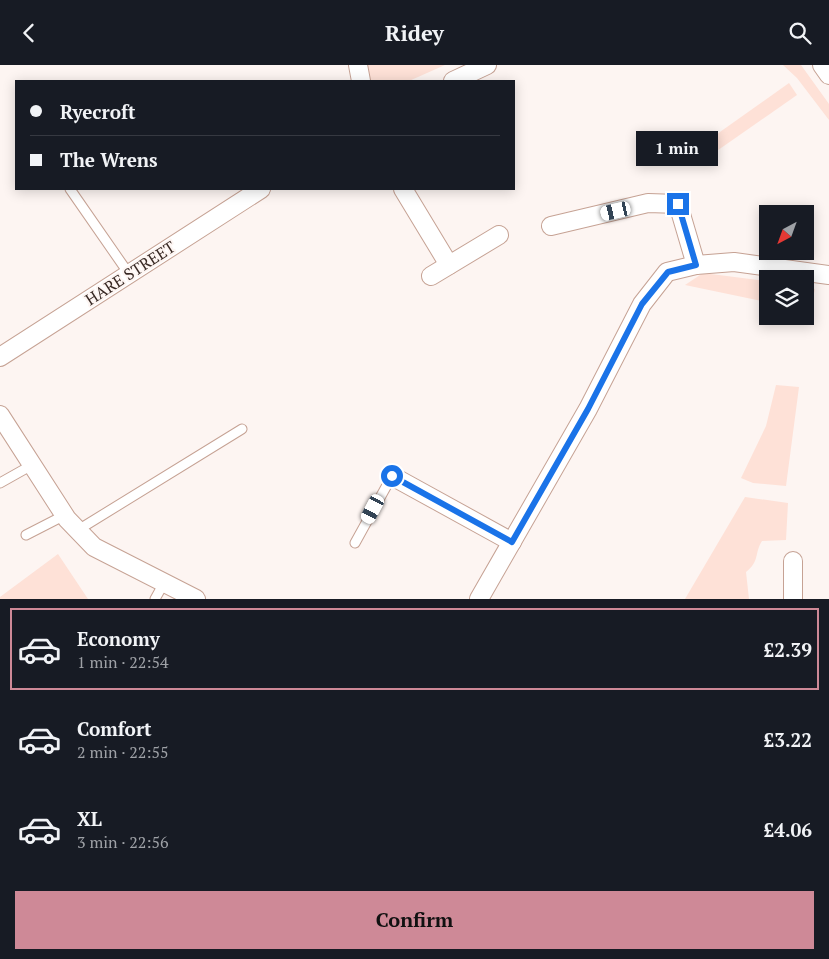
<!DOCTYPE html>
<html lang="en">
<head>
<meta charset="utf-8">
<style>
  :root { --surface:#171b24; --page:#242831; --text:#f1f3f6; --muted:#9ea1a6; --line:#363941; --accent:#ce8997 }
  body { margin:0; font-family:"PT Serif",serif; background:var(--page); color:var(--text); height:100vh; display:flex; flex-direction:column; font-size:19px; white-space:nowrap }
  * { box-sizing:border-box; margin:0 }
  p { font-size:16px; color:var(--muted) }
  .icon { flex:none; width:28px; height:28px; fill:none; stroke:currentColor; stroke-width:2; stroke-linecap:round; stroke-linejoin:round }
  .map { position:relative; height:534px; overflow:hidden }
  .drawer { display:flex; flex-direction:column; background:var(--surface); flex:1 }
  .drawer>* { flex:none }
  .guide { position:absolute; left:15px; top:15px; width:500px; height:110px; border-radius:0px; box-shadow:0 2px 12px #0003; display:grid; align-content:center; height:110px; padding:0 15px; background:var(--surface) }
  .needle { width:32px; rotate:221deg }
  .buttons { position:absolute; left:759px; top:140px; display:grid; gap:10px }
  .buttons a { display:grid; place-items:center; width:55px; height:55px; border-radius:0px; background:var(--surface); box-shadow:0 2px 12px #0003; font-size:25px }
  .end { position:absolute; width:22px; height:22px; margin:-11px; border:6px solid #1a73e8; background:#fff; box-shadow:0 0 0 2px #fff }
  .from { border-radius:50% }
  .bubble { position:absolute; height:35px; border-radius:0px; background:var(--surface); box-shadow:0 2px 12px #0003; font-size:16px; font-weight:800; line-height:35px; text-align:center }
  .car { position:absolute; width:15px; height:30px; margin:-15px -8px; border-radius:6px; box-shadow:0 0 4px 1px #0007; background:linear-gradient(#fff 24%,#345 0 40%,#fff 0 76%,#345 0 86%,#fff 0) }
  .guide b { display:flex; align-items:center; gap:18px; height:48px; font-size:19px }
  .guide b+b { border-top:1px solid var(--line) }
  .guide i { width:12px; height:12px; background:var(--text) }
  ul { padding:9px 0 0; list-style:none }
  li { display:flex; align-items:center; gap:15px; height:82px; margin:0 10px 8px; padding:0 5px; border:2px solid transparent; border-radius:0px }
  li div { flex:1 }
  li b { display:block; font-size:19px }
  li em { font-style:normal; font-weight:800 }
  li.active { border-color:var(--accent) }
  li>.icon { width:45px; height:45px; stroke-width:1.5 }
  .cta { display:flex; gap:10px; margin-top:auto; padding:10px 15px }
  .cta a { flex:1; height:58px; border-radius:0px; background:var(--accent); color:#111; font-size:20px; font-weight:800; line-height:58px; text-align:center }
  header { display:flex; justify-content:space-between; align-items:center; height:65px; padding:0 15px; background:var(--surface); font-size:22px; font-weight:800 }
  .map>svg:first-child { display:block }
  .green { fill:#fee1d7 }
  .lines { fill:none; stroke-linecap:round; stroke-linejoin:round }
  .lane-casing { stroke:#c6a294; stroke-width:11 }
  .street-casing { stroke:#c6a294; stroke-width:20 }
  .lane { stroke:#fff; stroke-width:9 }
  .street { stroke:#fff; stroke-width:18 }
  .route { stroke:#1a73e8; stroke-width:6 }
  .labels { text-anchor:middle; stroke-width:4; stroke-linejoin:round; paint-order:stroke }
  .street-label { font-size:16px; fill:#372823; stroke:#fdf5f2 }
</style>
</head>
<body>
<header><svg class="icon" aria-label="back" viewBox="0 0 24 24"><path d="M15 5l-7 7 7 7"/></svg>Ridey<svg class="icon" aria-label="search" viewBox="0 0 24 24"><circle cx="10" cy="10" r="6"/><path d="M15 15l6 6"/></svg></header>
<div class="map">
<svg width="829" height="534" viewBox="0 0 829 534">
  <rect width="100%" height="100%" fill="#fdf5f2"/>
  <g class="green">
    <polygon points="364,0 445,0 409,16 368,16"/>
    <polygon points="783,0 801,0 829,39 829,55 797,13"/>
    <polygon points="789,18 797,30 711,90 703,79"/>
    <polygon points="703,208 767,216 767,237 685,220"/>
    <polygon points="805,222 815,224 810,246 805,245"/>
    <polygon points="776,320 799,322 786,421 753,418 741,413 766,361"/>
    <path d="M 745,432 L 788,438 L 786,475 L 762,476 C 754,489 760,496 746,507 L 749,534 L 685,534 Z"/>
    <polygon points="58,489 88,534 0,534 0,532"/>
  </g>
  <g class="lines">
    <defs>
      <g id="lane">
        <polyline points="70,124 129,209"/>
        <polyline points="0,418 32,400"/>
        <polyline points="78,465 242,364"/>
        <polyline points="26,470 65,450"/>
        <polyline points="355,478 392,411"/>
        <polyline points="155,534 164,518"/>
      </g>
      <g id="street">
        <polyline points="358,0 361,16"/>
        <polyline points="822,0 829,10"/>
        <polyline points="453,16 487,0"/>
        <polyline points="403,124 449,200"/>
        <polyline points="551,161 648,138 678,139 696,200"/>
        <polyline points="431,211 499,170"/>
        <polyline points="0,292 261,124"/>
        <polyline points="0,350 67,454 94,482 196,534"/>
        <polyline points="392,411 512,477"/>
        <polyline points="479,534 588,344 642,239 667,207 696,200 734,197 829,210"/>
        <polyline points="793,534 793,496"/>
      </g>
    </defs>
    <use href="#lane" class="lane-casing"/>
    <use href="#street" class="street-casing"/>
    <use href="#lane" class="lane"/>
    <use href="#street" class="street"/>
  </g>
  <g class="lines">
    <polyline class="route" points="392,411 512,477 588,344 642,239 668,207 696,200 678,139"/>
  </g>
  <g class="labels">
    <g class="street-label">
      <text transform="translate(130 208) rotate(-33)" y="6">HARE STREET</text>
    </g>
  </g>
</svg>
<div class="buttons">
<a><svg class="needle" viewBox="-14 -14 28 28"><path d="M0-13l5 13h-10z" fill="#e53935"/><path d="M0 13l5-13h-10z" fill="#9ea1a6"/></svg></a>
<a><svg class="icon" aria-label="layers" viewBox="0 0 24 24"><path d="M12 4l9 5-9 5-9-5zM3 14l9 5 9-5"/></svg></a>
</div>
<i class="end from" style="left:392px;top:411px"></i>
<i class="end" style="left:678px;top:139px"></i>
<div class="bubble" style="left:636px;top:66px;width:82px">1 min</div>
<i class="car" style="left:616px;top:146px;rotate:257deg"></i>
<i class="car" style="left:373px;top:444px;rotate:208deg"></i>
<div class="guide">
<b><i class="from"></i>Ryecroft</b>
<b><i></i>The Wrens</b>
</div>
</div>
<section class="drawer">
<ul>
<li class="active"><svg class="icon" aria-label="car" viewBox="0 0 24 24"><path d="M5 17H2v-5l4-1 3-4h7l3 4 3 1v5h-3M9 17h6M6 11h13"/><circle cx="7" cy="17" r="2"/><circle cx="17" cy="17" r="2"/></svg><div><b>Economy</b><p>1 min · 22:54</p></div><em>£2.39</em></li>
<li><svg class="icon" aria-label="car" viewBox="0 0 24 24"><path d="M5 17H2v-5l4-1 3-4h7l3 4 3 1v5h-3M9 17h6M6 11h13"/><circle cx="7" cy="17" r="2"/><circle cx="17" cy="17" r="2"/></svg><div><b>Comfort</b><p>2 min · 22:55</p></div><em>£3.22</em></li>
<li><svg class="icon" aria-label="car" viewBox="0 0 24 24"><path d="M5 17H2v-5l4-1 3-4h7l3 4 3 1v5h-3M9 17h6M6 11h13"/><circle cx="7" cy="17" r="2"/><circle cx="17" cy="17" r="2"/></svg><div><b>XL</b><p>3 min · 22:56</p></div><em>£4.06</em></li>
</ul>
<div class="cta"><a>Confirm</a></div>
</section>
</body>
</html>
